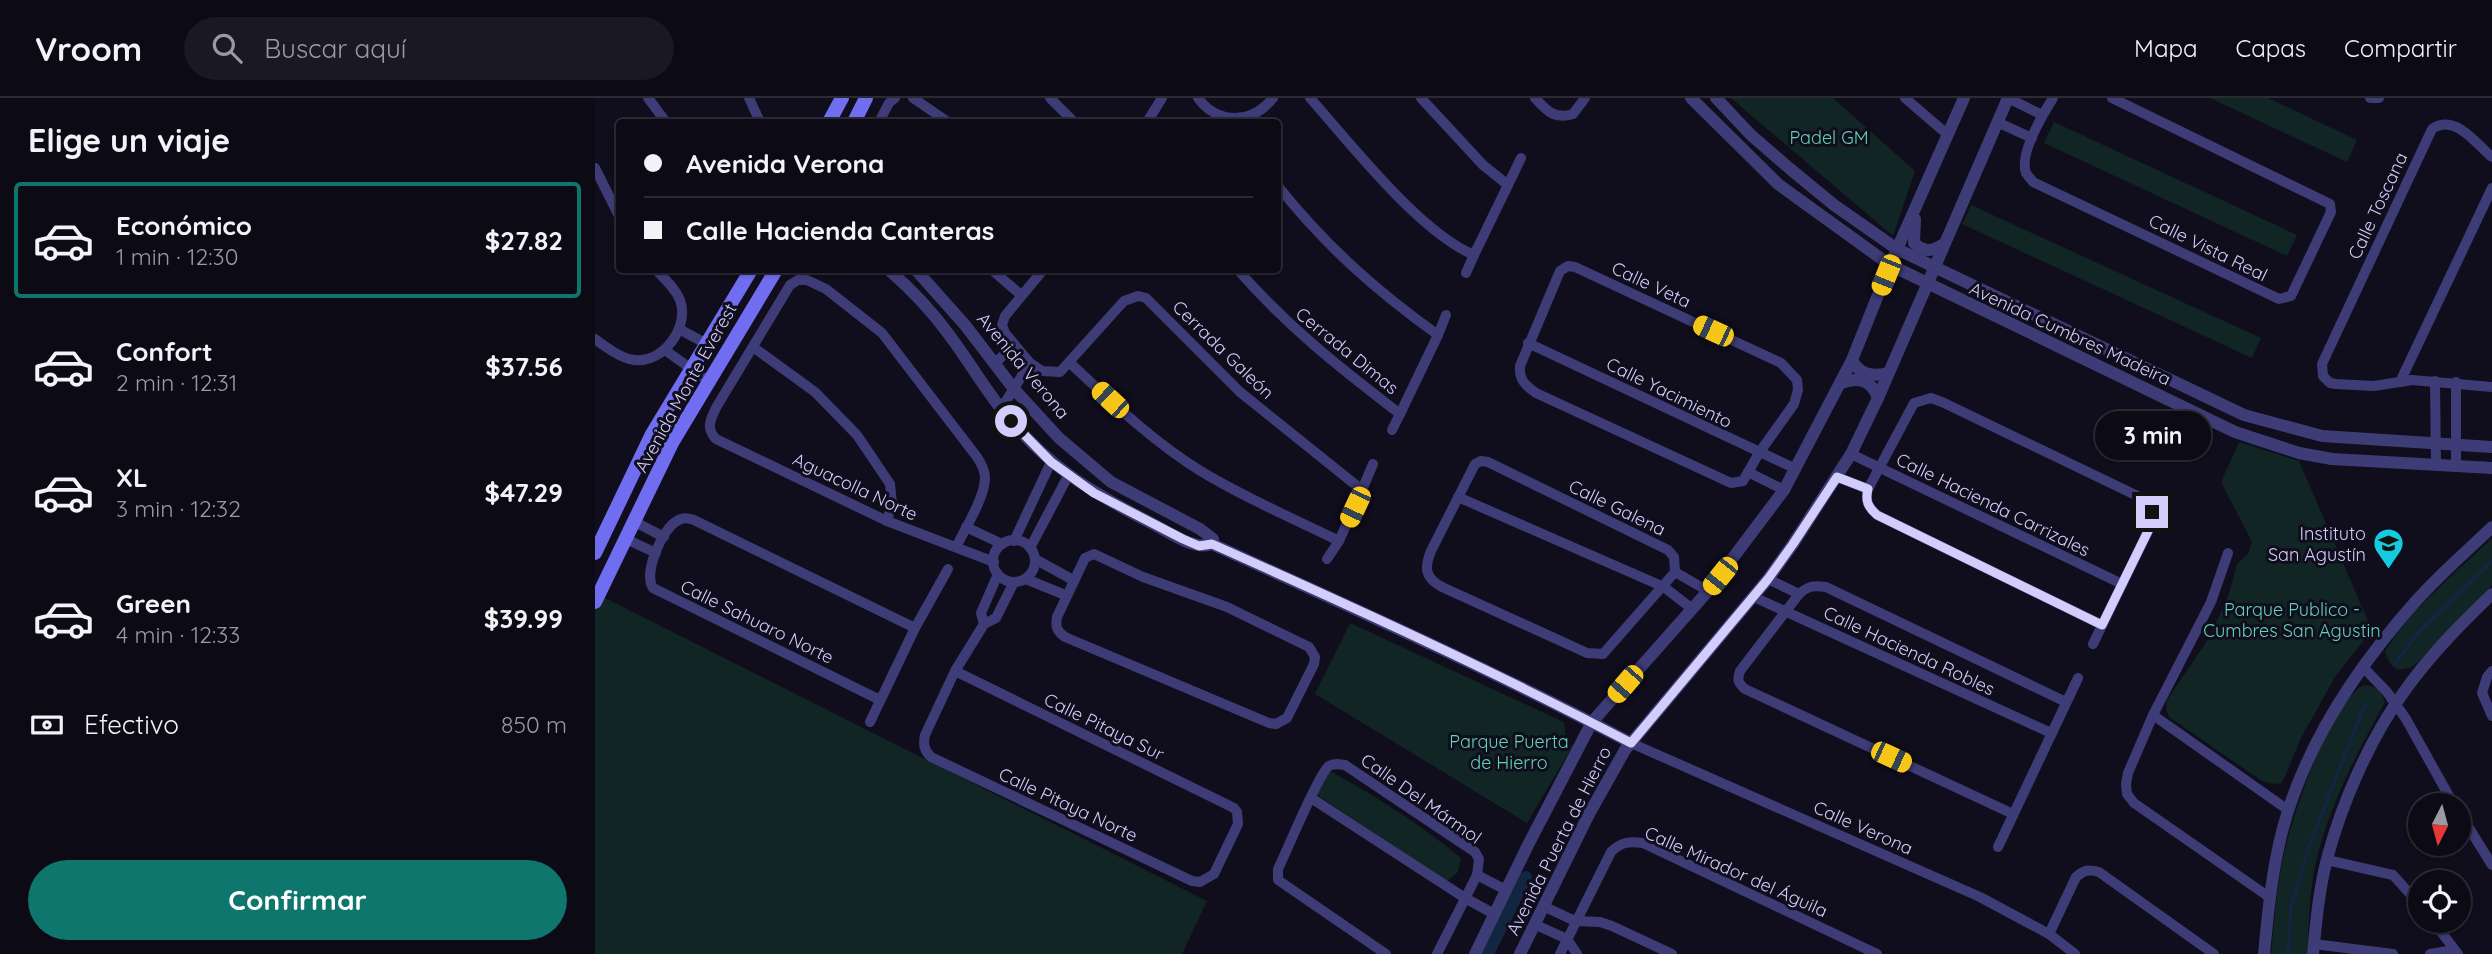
<!DOCTYPE html>
<html lang="es">
<head>
<meta charset="utf-8">
<style>
  :root { --surface:#0c0a15; --page:#1a1822; --text:#f1f3f6; --muted:#9a9aa0; --line:#2c2b34; --accent:#0f766e }
  body { margin:0; font-family:Quicksand,sans-serif; background:var(--page); color:var(--text); height:100vh; display:flex; flex-direction:column; font-size:26px; white-space:nowrap }
  * { box-sizing:border-box; margin:0 }
  p { font-size:23px; color:var(--muted) }
  .icon { flex:none; width:38px; height:38px; fill:none; stroke:currentColor; stroke-width:2; stroke-linecap:round; stroke-linejoin:round }
  .map { position:relative; flex:1; overflow:hidden }
  .panel { display:flex; flex-direction:column; background:var(--surface); width:595px }
  .panel>* { flex:none }
  .guide { position:absolute; left:21px; top:21px; width:665px; height:154px; border-radius:7px; box-shadow:0 2px 5px #0004,0 0 0 2px var(--line); display:grid; align-content:center; height:154px; padding:0 28px; background:var(--surface) }
  .needle { width:46px; rotate:186deg }
  .buttons { position:absolute; left:1813px; top:695px; display:grid; gap:14px }
  .buttons a { display:grid; place-items:center; width:63px; height:63px; border-radius:50%; background:var(--surface); box-shadow:0 2px 5px #0004,0 0 0 2px var(--line); font-size:35px }
  .end { position:absolute; width:32px; height:32px; margin:-16px; border:9px solid #d2cdfa; background:#111; box-shadow:0 0 0 4px #111 }
  .from { border-radius:50% }
  .bubble { position:absolute; height:49px; border-radius:24px; background:var(--surface); box-shadow:0 2px 5px #0004,0 0 0 2px var(--line); font-size:23px; font-weight:700; line-height:49px; text-align:center }
  .car { position:absolute; width:21px; height:42px; margin:-21px -10px; border-radius:9px; box-shadow:0 0 5px 2px #0007; background:linear-gradient(#f5c518 24%,#345 0 40%,#f5c518 0 76%,#345 0 86%,#f5c518 0) }
  .guide b { display:flex; align-items:center; gap:24px; height:66px; font-size:26px }
  .guide b+b { border-top:2px solid var(--line) }
  .guide i { width:18px; height:18px; background:var(--text) }
  ul { padding:0; list-style:none }
  li { display:flex; align-items:center; gap:21px; height:116px; margin:0 14px 10px; padding:0 14px; border:4px solid transparent; border-radius:7px }
  li div { flex:1 }
  li b { display:block; font-size:26px }
  li em { font-style:normal; font-weight:700 }
  li.on { border-color:var(--accent) }
  li>.icon { width:63px; height:63px; stroke-width:1.5 }
  h2 { padding:0 28px; font-size:32px; line-height:84px }
  .pay { display:flex; align-items:center; gap:18px; height:77px; padding:0 28px; font-size:26px }
  .pay p { margin-inline-start:auto }
  .cta { display:flex; gap:14px; margin-top:auto; padding:14px 28px }
  .cta a { flex:1; height:80px; border-radius:42px; background:var(--accent); color:#fff; font-size:28px; font-weight:700; line-height:80px; text-align:center }
  header { display:flex; align-items:center; gap:42px; box-sizing:border-box; height:98px; padding:0 35px; background:var(--surface); border-bottom:2px solid var(--line) }
  header strong { font-size:33px }
  nav { display:flex; gap:38px; margin-inline-start:auto; font-size:24px }
  .search { width:490px; height:63px; background:var(--page); display:flex; align-items:center; gap:18px; box-sizing:border-box; padding:0 24px; border-radius:38px; color:var(--muted); font-size:26px }
  main { display:flex; flex:1; min-height:0 }
  .map>svg:first-child { display:block }
  .green { fill:#112525 }
  .lines { fill:none; stroke-linecap:round; stroke-linejoin:round }
  .stream { stroke:#122541; stroke-width:3.5 }
  .canal { stroke:#122541; stroke-width:12 }
  .minor { stroke:#3e3c77; stroke-width:10 }
  .tertiary { stroke:#3e3c77; stroke-width:12 }
  .secondary { stroke:#706df1; stroke-width:14 }
  .route { stroke:#d2cdfa; stroke-width:9 }
  .labels { text-anchor:middle; stroke-width:6; stroke-linejoin:round; paint-order:stroke }
  .park-label { font-size:18px; fill:#61d2b6; stroke:#100d1c }
  .street-label { font-size:18px; fill:#d2cdfa; stroke:#100d1c }
  .poi-label { font-size:18px; fill:#d2cdfa; stroke:#100d1c; text-anchor:end }
</style>
</head>
<body>
<header>
<strong>Vroom</strong>
<div class="search"><svg class="icon" aria-label="search" viewBox="0 0 24 24"><circle cx="10" cy="10" r="6"/><path d="M15 15l6 6"/></svg>Buscar aquí</div>
<nav><a>Mapa</a><a>Capas</a><a>Compartir</a></nav>
</header>
<main>
<section class="panel">
<h2>Elige un viaje</h2>
<ul>
<li class="on"><svg class="icon" aria-label="car" viewBox="0 0 24 24"><path d="M5 17H2v-5l4-1 3-4h7l3 4 3 1v5h-3M9 17h6M6 11h13"/><circle cx="7" cy="17" r="2"/><circle cx="17" cy="17" r="2"/></svg><div><b>Económico</b><p>1 min · 12:30</p></div><em>$27.82</em></li>
<li><svg class="icon" aria-label="car" viewBox="0 0 24 24"><path d="M5 17H2v-5l4-1 3-4h7l3 4 3 1v5h-3M9 17h6M6 11h13"/><circle cx="7" cy="17" r="2"/><circle cx="17" cy="17" r="2"/></svg><div><b>Confort</b><p>2 min · 12:31</p></div><em>$37.56</em></li>
<li><svg class="icon" aria-label="car" viewBox="0 0 24 24"><path d="M5 17H2v-5l4-1 3-4h7l3 4 3 1v5h-3M9 17h6M6 11h13"/><circle cx="7" cy="17" r="2"/><circle cx="17" cy="17" r="2"/></svg><div><b>XL</b><p>3 min · 12:32</p></div><em>$47.29</em></li>
<li><svg class="icon" aria-label="car" viewBox="0 0 24 24"><path d="M5 17H2v-5l4-1 3-4h7l3 4 3 1v5h-3M9 17h6M6 11h13"/><circle cx="7" cy="17" r="2"/><circle cx="17" cy="17" r="2"/></svg><div><b>Green</b><p>4 min · 12:33</p></div><em>$39.99</em></li>
</ul>
<div class="pay"><svg class="icon" aria-label="cash" viewBox="0 0 24 24"><path d="M3 7h18v10H3z"/><circle cx="12" cy="12" r="2"/></svg>Efectivo<p>850 m</p></div>
<div class="cta"><a>Confirmar</a></div>
</section>
<div class="map">
<svg width="1897" height="856" viewBox="0 0 1897 856">
  <rect width="100%" height="100%" fill="#100d1c"/>
  <g class="green">
    <polygon points="1136,0 1238,0 1320,73 1298,138"/>
    <polygon points="1615,0 1673,0 1762,42 1752,64"/>
    <polygon points="1459,24 1702,137 1692,158 1449,45"/>
    <polygon points="1376,107 1666,240 1657,260 1367,126"/>
    <polygon points="1644,344 1704,363 1777,532 1740,579 1706,640 1687,685 1679,686 1667,683 1574,619 1571,610 1572,602 1614,540 1634,496 1642,466 1653,456 1657,444 1626,384"/>
    <path d="M 1897,440 L 1897,487 L 1821,566 L 1814,570 L 1802,572 L 1794,564 L 1790,554 C 1814,512 1862,474 1897,440 Z"/>
    <polygon points="6,498 612,803 587,856 0,856 0,511"/>
    <polygon points="755,525 969,624 971,640 977,649 932,725 720,596"/>
    <path d="M 1768,587 C 1781,588 1786,592 1790,604 C 1761,657 1727,721 1718,780 C 1714,805 1714,831 1712,856 L 1676,856 C 1679,826 1681,795 1687,765 C 1695,723 1732,610 1768,587 Z"/>
    <path d="M 737,674 C 782,699 826,727 866,760 L 863,774 L 852,783 L 725,699 L 721,693 L 728,677 Z"/>
  </g>
  <g class="lines">
    <g class="stream">
      <polyline points="1799,567 1822,536 1897,463"/>
      <polyline points="1693,856 1696,808 1715,746 1770,606"/>
    </g>
    <polyline class="canal" points="893,856 931,779"/>
    <g class="minor">
      <polyline points="53,0 71,24"/>
      <polyline points="154,0 165,24"/>
      <polyline points="318,0 353,24"/>
      <polyline points="455,0 479,24"/>
      <path d="M 603,0 C 623,27 657,26 678,0"/>
      <path d="M 715,0 C 756,46 824,134 879,157 L 913,87 L 888,67 L 826,0"/>
      <path d="M 940,0 C 952,13 960,22 978,16 L 990,0"/>
      <polyline points="1310,0 1353,37"/>
      <polyline points="1413,0 1447,17"/>
      <path d="M 1458,0 C 1448,16 1424,56 1431,75 C 1433,78 1436,81 1438,84 L 1684,201 L 1696,198 L 1736,114 L 1735,106 L 1517,0"/>
      <polyline points="1775,0 1784,0"/>
      <polyline points="284,24 294,5 300,0"/>
      <polyline points="552,24 567,0"/>
      <polyline points="1402,24 1437,40"/>
      <path d="M 1897,59 C 1880,45 1860,15 1837,31 L 1727,266 L 1728,278 L 1735,285 L 1741,286 L 1779,288 L 1817,282 L 1897,289"/>
      <polyline points="0,70 24,118"/>
      <polyline points="913,87 926,60"/>
      <path d="M 973,168 L 980,169 L 1186,265 L 1202,282 L 1203,292 L 1199,306 L 1164,355 L 1148,383 L 1136,385 L 941,295 C 930,287 924,282 925,268 L 965,173 Z"/>
      <polyline points="397,172 426,197"/>
      <path d="M 448,172 L 410,218 L 407,227 L 410,235 L 435,265 L 447,273 L 465,274 L 529,203 L 543,198 L 551,200 L 645,294 L 767,392 L 744,443 C 697,420 648,399 604,372 C 556,342 516,303 475,265"/>
      <path d="M 643,172 C 694,230 744,269 805,316 L 843,237 C 780,192 730,147 682,87"/>
      <polyline points="871,175 879,157"/>
      <polyline points="84,231 110,245"/>
      <polyline points="843,237 851,217"/>
      <path d="M 0,241 C 11,249 25,260 39,262 C 68,266 95,229 85,202 C 80,190 70,181 61,172"/>
      <polyline points="933,245 1201,371"/>
      <polyline points="158,249 220,294 262,337 295,386 297,406 292,423"/>
      <polyline points="70,252 113,283"/>
      <polyline points="399,266 419,247"/>
      <polyline points="1840,283 1841,367"/>
      <polyline points="1805,284 1897,90"/>
      <polyline points="406,311 435,265"/>
      <polyline points="797,332 805,316"/>
      <polyline points="1256,356 1527,486"/>
      <path d="M 886,363 L 893,364 L 1073,452 L 1079,459 L 1080,474 L 1008,556 L 992,555 L 847,489 C 830,480 829,470 836,453 L 880,366 Z"/>
      <polyline points="1861,368 1861,284"/>
      <polyline points="1153,374 1189,392"/>
      <polyline points="1242,379 1273,391"/>
      <polyline points="767,392 778,366"/>
      <polyline points="863,399 1069,489 1096,510"/>
      <polyline points="40,424 69,439"/>
      <polyline points="371,429 407,446"/>
      <polyline points="31,441 61,455"/>
      <circle cx="419" cy="463" r="21"/>
      <polyline points="419,443 456,364"/>
      <path d="M 361,449 C 370,431 390,399 390,380 C 390,372 386,365 382,359 L 287,235 L 231,191 L 212,182 L 203,182 L 195,187 L 122,308 C 116,320 110,330 121,341 L 292,423 L 399,464"/>
      <polyline points="435,450 473,378"/>
      <polyline points="1633,455 1616,504 1558,617 1533,675 1531,686 1532,696 1539,705 1674,799"/>
      <path d="M 499,456 L 548,479 L 632,509 L 714,549 L 720,559 L 719,566 L 692,620 L 681,626 L 674,625 L 470,539 C 462,533 460,529 462,519 L 490,460 Z"/>
      <polyline points="440,461 478,482"/>
      <polyline points="732,461 744,443"/>
      <polyline points="1080,474 1113,493"/>
      <polyline points="431,481 470,497"/>
      <polyline points="1173,481 1204,496"/>
      <polyline points="1159,499 1456,635"/>
      <polyline points="389,526 386,515 403,476"/>
      <path d="M 1498,546 L 1557,425 L 1557,414 L 1553,403 L 1347,304 L 1336,300 L 1319,305 L 1273,391 C 1270,403 1273,409 1282,417 L 1507,527"/>
      <polyline points="1768,569 1792,594 1811,621 1859,707"/>
      <path d="M 360,573 L 639,710 L 642,714 L 643,726 L 619,776 L 605,784 L 597,783 L 336,659 C 329,652 328,647 330,637 L 360,573 L 389,526 L 401,520 L 419,484"/>
      <polyline points="1897,573 1892,579 1887,595 1897,618"/>
      <path d="M 285,602 L 58,490 C 48,475 67,431 82,423 C 88,419 93,420 99,422 L 320,530"/>
      <polyline points="1558,617 1693,712"/>
      <polyline points="275,624 320,530 353,471"/>
      <polyline points="1036,645 1385,799 1454,836 1480,856"/>
      <polyline points="716,700 870,800 899,816"/>
      <polyline points="1864,714 1897,767"/>
      <path d="M 1418,716 L 1150,591 C 1143,585 1142,582 1145,573 L 1204,496 C 1213,488 1219,487 1231,489 L 1471,604"/>
      <polyline points="1403,749 1483,580"/>
      <polyline points="1732,762 1798,777 1825,807"/>
      <polyline points="882,777 911,792"/>
      <polyline points="948,808 980,823 1005,824 1017,828 1077,856"/>
      <polyline points="1837,822 1863,856"/>
      <polyline points="939,826 972,841 982,856"/>
      <path d="M 1454,836 L 1481,779 C 1489,772 1494,771 1504,774 L 1619,856"/>
      <polyline points="1719,846 1798,856"/>
      <path d="M 791,856 L 683,782 L 683,771 C 691,755 724,675 734,668 C 739,665 744,666 750,667 L 880,754 L 884,761 L 882,777 L 842,856"/>
      <path d="M 965,856 L 1016,754 C 1026,744 1034,743 1048,745 L 1282,856"/>
      <polyline points="1835,856 1859,852"/>
    </g>
    <g class="tertiary">
      <polyline points="1096,0 1183,86 1295,167 1640,334 1704,355 1737,361 1897,370"/>
      <polyline points="1121,0 1156,37 1194,70 1239,107 1302,151 1649,317 1727,338 1897,349"/>
      <path d="M 1320,121 L 1319,145 C 1329,154 1336,154 1347,147"/>
      <path d="M 294,172 C 317,192 337,213 355,238 C 373,262 388,288 407,312 C 453,369 494,393 558,426 C 574,434 599,453 617,446 C 758,510 899,573 1036,645"/>
      <polyline points="321,172 370,227 419,291 464,340 516,384 605,431 618,441 617,446"/>
      <path d="M 1257,262 C 1264,277 1278,279 1293,275"/>
      <path d="M 1246,285 C 1263,279 1276,281 1283,300"/>
      <polyline points="880,856 933,747 997,624 1113,493 1189,392 1257,262 1295,167 1369,0"/>
      <polyline points="925,856 994,716 1030,652 1173,481 1198,446 1256,356 1283,300 1413,0"/>
      <path d="M 1669,856 C 1673,814 1677,771 1688,730 C 1711,645 1763,568 1821,503 C 1844,477 1872,453 1897,429"/>
      <path d="M 1718,856 C 1721,825 1724,791 1732,761 C 1747,704 1776,638 1811,591 C 1836,556 1866,526 1897,496"/>
    </g>
    <g class="secondary">
      <polyline points="234,24 247,0"/>
      <polyline points="259,24 271,0"/>
      <polyline points="0,455 57,336 156,172"/>
      <polyline points="0,504 77,345 181,172"/>
    </g>
  </g>
  <g class="lines">
    <path class="route" d="M 416,323 L 456,364 L 499,395 L 588,441 L 604,448 L 617,446 C 758,509 899,573 1036,645 L 1173,481 L 1198,446 L 1242,379 L 1273,391 C 1270,403 1273,409 1282,417 L 1507,527 L 1557,425 L 1557,414"/>
  </g>
  <defs>
    <symbol id="school-pin" viewBox="-11 -11 22 30"><path d="M0 17L-7.5 6A9.5 9.5 0 1 1 7.5 6Z" fill="#15cbdf" stroke="#100d1c"/><path d="M0-5L7-2L0 1L-7-2ZM-4 1L0 2.5L4 1V4Q0 6-4 4Z" fill="#111"/></symbol>
  </defs>
  <g fill-rule="evenodd">
    <use href="#school-pin" x="1776" y="428" width="35" height="47"/>
  </g>
  <g class="labels">
    <g class="park-label">
      <text x="1234" y="46">Padel GM</text>
      <text x="1697" y="518">Parque Publico -<tspan x="1697" dy="21">Cumbres San Agustin</tspan></text>
      <text x="914" y="650">Parque Puerta<tspan x="914" dy="21">de Hierro</tspan></text>
    </g>
    <g class="street-label">
      <text transform="translate(1783 108) rotate(-65)" y="6">Calle Toscana</text>
      <text transform="translate(1613 150) rotate(26)" y="6">Calle Vista Real</text>
      <text transform="translate(1056 187) rotate(25)" y="6">Calle Veta</text>
      <text transform="translate(1475 236) rotate(25)" y="6">Avenida Cumbres Madeira</text>
      <text transform="translate(628 252) rotate(44)" y="6">Cerrada Galeón</text>
      <text transform="translate(752 253) rotate(39)" y="6">Cerrada Dimas</text>
      <text transform="translate(428 268) rotate(50)" y="6">Avenida Verona</text>
      <text transform="translate(91 290) rotate(-61)" y="6">Avenida Monte Everest</text>
      <text transform="translate(1074 295) rotate(26)" y="6">Calle Yacimiento</text>
      <text transform="translate(260 389) rotate(25)" y="6">Aguacolla Norte</text>
      <text transform="translate(1398 407) rotate(26)" y="6">Calle Hacienda Carrizales</text>
      <text transform="translate(1022 410) rotate(26)" y="6">Calle Galena</text>
      <text transform="translate(162 524) rotate(26)" y="6">Calle Sahuaro Norte</text>
      <text transform="translate(1314 553) rotate(25)" y="6">Calle Hacienda Robles</text>
      <text transform="translate(509 629) rotate(26)" y="6">Calle Pitaya Sur</text>
      <text transform="translate(826 701) rotate(35)" y="6">Calle Del Mármol</text>
      <text transform="translate(473 707) rotate(25)" y="6">Calle Pitaya Norte</text>
      <text transform="translate(1268 730) rotate(24)" y="6">Calle Verona</text>
      <text transform="translate(964 743) rotate(-63)" y="6">Avenida Puerta de Hierro</text>
      <text transform="translate(1141 774) rotate(24)" y="6">Calle Mirador del Águila</text>
    </g>
    <g class="poi-label">
      <text x="1771" y="442">Instituto<tspan x="1771" dy="21">San Agustín</tspan></text>
    </g>
  </g>
</svg>
<div class="buttons">
<a><svg class="needle" viewBox="-14 -14 28 28"><path d="M0-13l5 13h-10z" fill="#e53935"/><path d="M0 13l5-13h-10z" fill="#9a9aa0"/></svg></a>
<a><svg class="icon" aria-label="locate" viewBox="0 0 24 24"><circle cx="12" cy="12" r="6"/><path d="M12 2v4M12 18v4M2 12h4M18 12h4"/></svg></a>
</div>
<i class="end from" style="left:416px;top:323px"></i>
<i class="end" style="left:1557px;top:414px"></i>
<div class="bubble" style="left:1500px;top:313px;width:116px">3 min</div>
<i class="car" style="left:1291px;top:177px;rotate:202deg"></i>
<i class="car" style="left:1118px;top:233px;rotate:295deg"></i>
<i class="car" style="left:515px;top:302px;rotate:313deg"></i>
<i class="car" style="left:760px;top:409px;rotate:205deg"></i>
<i class="car" style="left:1125px;top:478px;rotate:219deg"></i>
<i class="car" style="left:1030px;top:586px;rotate:221deg"></i>
<i class="car" style="left:1296px;top:659px;rotate:115deg"></i>
<div class="guide">
<b><i class="from"></i>Avenida Verona</b>
<b><i></i>Calle Hacienda Canteras</b>
</div>
</div>
</main>
</body>
</html>
